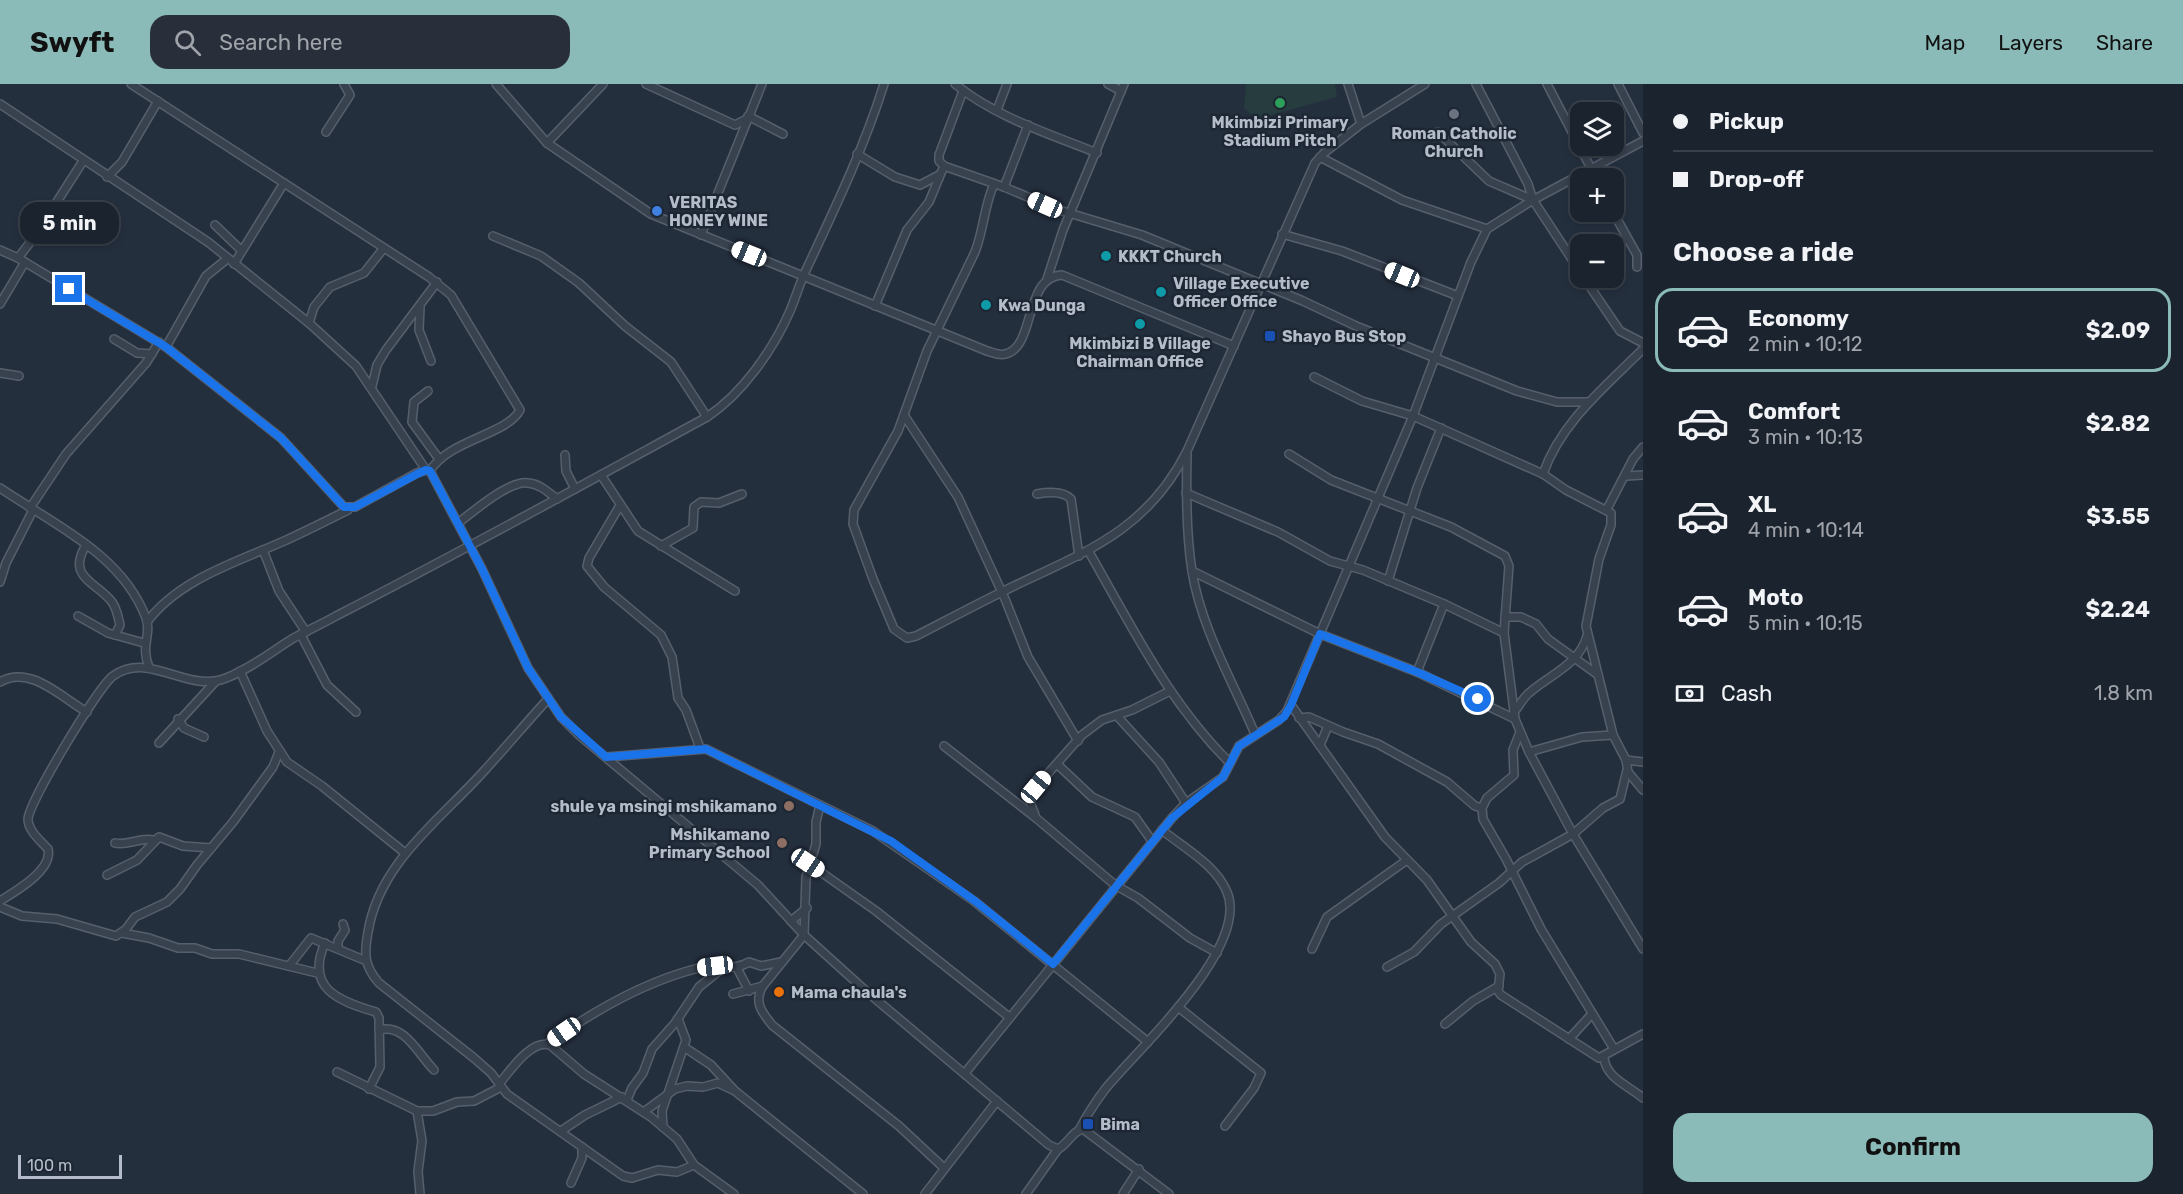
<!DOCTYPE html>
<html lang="en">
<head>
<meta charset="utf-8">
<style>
  :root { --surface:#1b232e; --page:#282f3a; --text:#f1f3f6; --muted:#a0a4aa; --line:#39404a; --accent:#8bbbb9 }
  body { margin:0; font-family:Rubik,sans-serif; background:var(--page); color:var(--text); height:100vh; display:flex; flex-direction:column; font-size:22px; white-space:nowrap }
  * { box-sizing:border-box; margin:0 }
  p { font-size:20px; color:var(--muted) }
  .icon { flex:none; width:33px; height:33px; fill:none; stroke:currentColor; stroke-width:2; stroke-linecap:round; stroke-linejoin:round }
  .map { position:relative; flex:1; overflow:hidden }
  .drawer { display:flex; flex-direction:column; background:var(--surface); width:540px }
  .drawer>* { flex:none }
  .banner { display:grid; align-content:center; height:132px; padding:0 30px; background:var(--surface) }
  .fabs { position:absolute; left:1570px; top:18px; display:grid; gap:12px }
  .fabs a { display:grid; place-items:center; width:54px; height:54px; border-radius:12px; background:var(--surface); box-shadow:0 3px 9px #0003,0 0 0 2px var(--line); font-size:30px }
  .scale { position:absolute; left:18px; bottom:15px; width:104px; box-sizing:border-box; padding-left:6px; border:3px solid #b4bcc9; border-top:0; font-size:16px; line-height:21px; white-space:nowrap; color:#b4bcc9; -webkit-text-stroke:4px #1d2633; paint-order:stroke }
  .end { position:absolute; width:27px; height:27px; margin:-14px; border:8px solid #1a73e8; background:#fff; box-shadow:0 0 0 3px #fff }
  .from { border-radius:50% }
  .bubble { position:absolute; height:42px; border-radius:18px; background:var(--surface); box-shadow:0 3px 9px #0003,0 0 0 2px var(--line); font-size:20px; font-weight:700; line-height:42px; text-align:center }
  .car { position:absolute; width:18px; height:36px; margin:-18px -9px; border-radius:8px; box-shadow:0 0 4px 2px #0007; background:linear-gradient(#fff 24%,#345 0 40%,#fff 0 76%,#345 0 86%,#fff 0) }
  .banner b { display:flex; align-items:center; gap:21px; height:57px; font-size:22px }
  .banner b+b { border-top:2px solid var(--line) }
  .banner i { width:15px; height:15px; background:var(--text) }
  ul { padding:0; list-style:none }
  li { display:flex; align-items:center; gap:18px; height:84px; margin:0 12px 9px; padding:0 18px; border:3px solid transparent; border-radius:18px }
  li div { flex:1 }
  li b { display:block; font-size:22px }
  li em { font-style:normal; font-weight:700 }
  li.active { border-color:var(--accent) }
  li>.icon { width:54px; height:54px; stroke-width:1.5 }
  h2 { padding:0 30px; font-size:27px; line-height:72px }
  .pay { display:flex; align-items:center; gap:15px; height:66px; padding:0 30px; font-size:22px }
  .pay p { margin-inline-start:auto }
  .button { display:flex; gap:12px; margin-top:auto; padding:12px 30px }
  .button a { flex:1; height:69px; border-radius:18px; background:var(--accent); color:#111; font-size:24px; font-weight:700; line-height:69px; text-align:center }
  header { display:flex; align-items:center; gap:36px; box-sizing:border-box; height:84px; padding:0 30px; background:var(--accent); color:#111 }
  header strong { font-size:28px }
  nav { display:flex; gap:33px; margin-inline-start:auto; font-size:21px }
  .search { width:420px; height:54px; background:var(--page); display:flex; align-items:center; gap:15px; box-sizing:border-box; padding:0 21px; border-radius:18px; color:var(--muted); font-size:22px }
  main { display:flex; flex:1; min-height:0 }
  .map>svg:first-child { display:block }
  .green { fill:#263c3f }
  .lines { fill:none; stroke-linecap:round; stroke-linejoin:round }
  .street-casing { stroke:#565f6c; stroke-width:10 }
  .street { stroke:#38414e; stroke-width:7 }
  .route { stroke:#1a73e8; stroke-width:8 }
  .leisure-dot { fill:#2e9e5b; stroke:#1d2633; stroke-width:2 }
  .worship-dot { fill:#6b7280; stroke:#1d2633; stroke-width:2 }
  .shop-dot { fill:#3f7fe0; stroke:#1d2633; stroke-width:2 }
  .culture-dot { fill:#0f9aa8; stroke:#1d2633; stroke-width:2 }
  .transit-dot { fill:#1a4fb4; stroke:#1d2633; stroke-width:2 }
  .education-dot { fill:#8d6e63; stroke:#1d2633; stroke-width:2 }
  .food-dot { fill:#e8710a; stroke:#1d2633; stroke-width:2 }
  .labels { text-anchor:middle; stroke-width:5; stroke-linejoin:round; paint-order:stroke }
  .poi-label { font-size:16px; font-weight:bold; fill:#b4bcc9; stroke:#1d2633; text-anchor:start }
</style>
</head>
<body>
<header>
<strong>Swyft</strong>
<div class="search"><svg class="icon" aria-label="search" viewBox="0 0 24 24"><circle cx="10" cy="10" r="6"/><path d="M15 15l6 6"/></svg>Search here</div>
<nav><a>Map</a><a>Layers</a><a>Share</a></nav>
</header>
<main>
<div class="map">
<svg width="1643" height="1110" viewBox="0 0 1643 1110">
  <rect width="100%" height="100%" fill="#242f3e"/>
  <polygon class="green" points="1246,0 1335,0 1337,13 1256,35 1244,24"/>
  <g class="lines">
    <defs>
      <g id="street">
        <path d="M 131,0 L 429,193 L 451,211 L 520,326 C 507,351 448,356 430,387"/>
        <path d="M 496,0 L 547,59 L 651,130 L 987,267 C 992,268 999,272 1005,270 C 1036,264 1023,193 1062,191 L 1234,262"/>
        <polyline points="646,0 735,41 747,35"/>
        <path d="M 955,0 C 995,33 1050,50 1097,69"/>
        <polyline points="1108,0 1121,7"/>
        <polyline points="1348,0 1361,40"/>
        <polyline points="1476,0 1528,100 1533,116"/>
        <polyline points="1547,0 1596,94"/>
        <polyline points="1618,0 1643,49"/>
        <polyline points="963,7 939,71 939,77 944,82 1004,103 1059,126 1142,151 1303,217 1356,242 1517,307 1557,318 1588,318"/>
        <polyline points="0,20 208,158 309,239 356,282 426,386"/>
        <polyline points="997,26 1007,0"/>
        <polyline points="748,32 783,50"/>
        <polyline points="326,48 350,11 344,0"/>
        <polyline points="1438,48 1489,97 1533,116 1581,189"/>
        <polyline points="547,59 603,0"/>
        <polyline points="857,70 895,93 920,101 939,91"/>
        <polyline points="1320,73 1402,116 1487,145"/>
        <polyline points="107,93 122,78 158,17"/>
        <path d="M 994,100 C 984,122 984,145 975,168 L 927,267 L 898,347 L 854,426 L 853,440 L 873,495 L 894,545 L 907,554 L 916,552 C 949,535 981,518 1014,502 C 1088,467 1148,445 1187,367 L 1315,79 L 1324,69 L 1361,40 L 1425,0"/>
        <polyline points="1004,103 1028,41"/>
        <polyline points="1613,128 1637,171 1637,183"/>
        <polyline points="215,141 241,166"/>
        <polyline points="1282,150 1342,167 1458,212"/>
        <polyline points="701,151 762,0"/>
        <polyline points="493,152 541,172 579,199 625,242 671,278 707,333"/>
        <path d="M 0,166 L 18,174 L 166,263 L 281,354 L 344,423 L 355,423 L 417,389 L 426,386 L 430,387 L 482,485 L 528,584 L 561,633 L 579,651 L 758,801 L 804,851 L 866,907 L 1049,1061 L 1058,1065 C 1068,1060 1072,1047 1083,1045 L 1169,1110"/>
        <polyline points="18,174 35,152 83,77"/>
        <polyline points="234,180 284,99"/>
        <polyline points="1584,194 1620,247 1643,259"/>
        <polyline points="1047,195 1063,146 1124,0"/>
        <polyline points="0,220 25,178"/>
        <polyline points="875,222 907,146 929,118 944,82"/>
        <polyline points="420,223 419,246 431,277"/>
        <polyline points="309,239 314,223 330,203 364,189 383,165"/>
        <polyline points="114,255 137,269 152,270"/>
        <polyline points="166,263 206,192 227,175"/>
        <polyline points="0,289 19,292"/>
        <polyline points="1314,293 1362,317 1413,332 1543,390 1566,406 1611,429 1611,441 1599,475 1586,542 1613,651 1626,676 1628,688 1643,706"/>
        <polyline points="372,302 377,281 386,266 437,198"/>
        <polyline points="428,307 414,318 412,338 439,375"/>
        <polyline points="904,331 958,413 1005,515 1028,573 1078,657"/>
        <polyline points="1289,370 1331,396 1451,443 1505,472 1509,482 1504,549 1515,635 1529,668 1573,750 1643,865"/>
        <polyline points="565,371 566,387 575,405"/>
        <path d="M 1187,371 C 1186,410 1186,449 1192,487 C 1201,544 1233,598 1255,650"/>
        <path d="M 1543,390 C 1561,338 1605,303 1643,265"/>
        <polyline points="601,391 638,447 735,507"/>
        <polyline points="1626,392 1643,391"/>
        <path d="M 0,404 C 53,440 122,470 146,534 C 152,550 140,562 149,583"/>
        <polyline points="1186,409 1278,448 1330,477 1363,486 1444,520 1504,549"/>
        <path d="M 1037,410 C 1048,408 1063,407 1071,415 L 1079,472"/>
        <polyline points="619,423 589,474 587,482 604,503 661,551 672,573 678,614 686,626 700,664"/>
        <polyline points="30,424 66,370 146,279 159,258"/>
        <polyline points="1607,425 1633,375 1643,363"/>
        <path d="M 458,439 C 473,428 509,396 528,399 C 540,400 548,408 557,415"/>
        <path d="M 86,461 C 66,494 97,498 112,518 C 117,525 118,533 120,541 L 115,551"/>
        <polyline points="661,462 693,444 694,423 701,418 719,419 742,410"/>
        <polyline points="263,466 279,507 306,548"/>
        <path d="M 1089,468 C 1131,541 1169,619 1230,679"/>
        <polyline points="1192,487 1320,550 1417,588 1515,635"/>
        <polyline points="1388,497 1417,404 1441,344"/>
        <polyline points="0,498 6,479 33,426"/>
        <polyline points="78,532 108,549 144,559"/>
        <polyline points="1505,533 1521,533 1536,540 1548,555 1598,591"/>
        <path d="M 147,538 C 178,496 236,478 282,458 C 304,448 326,437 348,426"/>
        <polyline points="301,551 327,601 356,628"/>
        <polyline points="240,587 267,647 287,678 322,702 405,769"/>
        <polyline points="1417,588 1444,520"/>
        <path d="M 0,598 C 30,580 62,614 87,628"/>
        <path d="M 548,615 C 526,639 506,663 484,687 C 440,736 379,779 368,848 C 364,870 364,882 379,899 L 474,974 L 491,989 L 507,1010 L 623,1092 L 632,1094 L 658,1086 L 677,1088 L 694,1081"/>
        <polyline points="1291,621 1385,753 1427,796 1471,858 1495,880 1500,890 1498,907 1501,911 1599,974 1643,950"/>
        <path d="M 1514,628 C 1519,622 1523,614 1529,609 C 1549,591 1579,581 1587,552"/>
        <polyline points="1117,632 1159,678 1186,719"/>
        <polyline points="1299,634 1309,633 1343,648 1378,660 1447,698 1475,722 1482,724"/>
        <polyline points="178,635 184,644 204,653"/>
        <polyline points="1520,648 1513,666 1514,691 1487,714 1482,724 1483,735 1506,775 1541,845 1614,965"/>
        <polyline points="159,659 215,598"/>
        <polyline points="1320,661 1328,642"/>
        <polyline points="944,662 1036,734 1115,801 1138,814 1190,854 1217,869"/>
        <polyline points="1529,668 1582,653 1613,651"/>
        <polyline points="607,673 706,665 873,747 974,817 1148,958"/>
        <polyline points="1626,676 1643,678"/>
        <polyline points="1057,680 1092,713 1135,733 1152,757"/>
        <path d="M 820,721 L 816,738 L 816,760 L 806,793 L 804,851 L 762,903 C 754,919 762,928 772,941 L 899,1042 L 944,1084"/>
        <polyline points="1035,731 1030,718 1036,703 1082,651 1102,636 1132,626 1170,607"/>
        <path d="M 115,759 C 128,762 139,753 153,756"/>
        <polyline points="808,779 876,827 1009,933"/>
        <polyline points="107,791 137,776 159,753 183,762 211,764"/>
        <path d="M 0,817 C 16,807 53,786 48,765 C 41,757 28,747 28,735 C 29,718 98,603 113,592 C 150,566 187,610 226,594 C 250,585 271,568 292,555 C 306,547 322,540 336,532 C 461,468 584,400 707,333 C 742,310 773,266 790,227 C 796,213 800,198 807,184 C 835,124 864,64 884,0"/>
        <polyline points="0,823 22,832 57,835 116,852 126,845 135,833 167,818 180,805 197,781 233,738 273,683 279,668"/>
        <polyline points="791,837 807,824"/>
        <polyline points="122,849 149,854 178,864 195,864 212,870 239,870 317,889"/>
        <path d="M 325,859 C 305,904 338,917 376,928 L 379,934 L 380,983 L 369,1005"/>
        <polyline points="338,863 338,857 345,846 343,840"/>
        <polyline points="1312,865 1327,833 1407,776"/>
        <polyline points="289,882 311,854 364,876"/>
        <polyline points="1387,883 1414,868 1441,840 1499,799 1522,778 1573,750 1603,724 1620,715 1627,686"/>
        <polyline points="737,884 749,907"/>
        <polyline points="733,910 763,902"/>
        <polyline points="1178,923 1261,989 1254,1004 1225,1042"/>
        <polyline points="1445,940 1473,917 1499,902"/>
        <path d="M 379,946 C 405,939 418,970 434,986"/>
        <polyline points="1569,955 1591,931"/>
        <path d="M 547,960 C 592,928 641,899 695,885 C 714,880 733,888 749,878 L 761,882 L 781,878"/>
        <polyline points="684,963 711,981 735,1007 863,1110"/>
        <path d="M 1604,974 C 1606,994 1629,1002 1643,1014"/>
        <polyline points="337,988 417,1027 433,1027 457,1018 474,1017 501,1003"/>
        <polyline points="965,989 1172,734 1186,719 1223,693 1239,662 1279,636 1287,627 1413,332 1471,178 1487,145 1533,116 1643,57"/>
        <path d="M 499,1000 C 510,987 531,955 550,961 L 584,990 L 651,1033 L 677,1055 L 694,1081 L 734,1110"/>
        <polyline points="627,1016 632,1004 643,989 652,965 675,939 699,903 724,883"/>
        <polyline points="417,1027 422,1057 418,1087 420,1110"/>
        <polyline points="645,1027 675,1005 687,1002 703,1003 718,999 733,1006"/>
        <polyline points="663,1043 662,1027 686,956 678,935"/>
        <path d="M 1079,1046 C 1087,1031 1096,1017 1106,1004 C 1140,963 1250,863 1227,808 C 1216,781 1184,764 1162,746"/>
        <polyline points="561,1047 585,1031 622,1013"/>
        <polyline points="571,1099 582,1074 582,1063"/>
        <polyline points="925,1110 997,1017"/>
        <polyline points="1026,1110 1058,1065"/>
        <polyline points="1123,1110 1139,1085"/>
      </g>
    </defs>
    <use href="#street" class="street-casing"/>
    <use href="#street" class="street"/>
  </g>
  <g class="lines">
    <polyline class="route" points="69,205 166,263 281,354 344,423 355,423 417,390 426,386 430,387 482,485 528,584 561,633 606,673 706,665 891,757 975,817 1053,880 1172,734 1223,693 1239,662 1284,633 1291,621 1320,550 1417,588 1478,615"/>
  </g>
  <circle class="leisure-dot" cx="1280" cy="19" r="6"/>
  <circle class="worship-dot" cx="1454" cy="30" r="6"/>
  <circle class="shop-dot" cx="657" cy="127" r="6"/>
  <g class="culture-dot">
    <circle cx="1106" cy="172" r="6"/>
    <circle cx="1161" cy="208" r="6"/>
    <circle cx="986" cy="221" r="6"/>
    <circle cx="1140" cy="240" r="6"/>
  </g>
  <g class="transit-dot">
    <rect x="1264" y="246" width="12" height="12" rx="3"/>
    <rect x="1082" y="1034" width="12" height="12" rx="3"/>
  </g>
  <g class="education-dot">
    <circle cx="789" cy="722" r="6"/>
    <circle cx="782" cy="759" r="6"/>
  </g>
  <circle class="food-dot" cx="779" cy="908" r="6"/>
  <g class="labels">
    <g class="poi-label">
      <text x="1280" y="44" text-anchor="middle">Mkimbizi Primary<tspan x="1280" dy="18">Stadium Pitch</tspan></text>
      <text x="1454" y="55" text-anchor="middle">Roman Catholic<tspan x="1454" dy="18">Church</tspan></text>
      <text x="669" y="124">VERITAS<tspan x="669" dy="18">HONEY WINE</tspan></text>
      <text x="1118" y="178">KKKT Church</text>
      <text x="1173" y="205">Village Executive<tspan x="1173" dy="18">Officer Office</tspan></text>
      <text x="998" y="227">Kwa Dunga</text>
      <text x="1282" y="258">Shayo Bus Stop</text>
      <text x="1140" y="265" text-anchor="middle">Mkimbizi B Village<tspan x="1140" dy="18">Chairman Office</tspan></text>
      <text x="777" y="728" text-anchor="end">shule ya msingi mshikamano</text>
      <text x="770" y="756" text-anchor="end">Mshikamano<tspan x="770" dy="18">Primary School</tspan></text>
      <text x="791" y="914">Mama chaula's</text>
      <text x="1100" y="1046">Bima</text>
    </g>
  </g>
</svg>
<div class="fabs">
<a><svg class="icon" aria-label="layers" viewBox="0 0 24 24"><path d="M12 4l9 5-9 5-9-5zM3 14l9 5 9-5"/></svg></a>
<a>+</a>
<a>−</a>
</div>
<div class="scale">100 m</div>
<i class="end from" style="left:1478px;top:615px"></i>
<i class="end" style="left:69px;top:205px"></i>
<div class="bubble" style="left:20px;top:118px;width:99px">5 min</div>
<i class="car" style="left:1045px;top:121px;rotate:294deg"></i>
<i class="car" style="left:749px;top:170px;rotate:292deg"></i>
<i class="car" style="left:1402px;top:191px;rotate:292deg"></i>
<i class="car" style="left:1036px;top:703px;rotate:40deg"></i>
<i class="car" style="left:808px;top:779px;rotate:124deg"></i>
<i class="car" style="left:715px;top:882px;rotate:263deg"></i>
<i class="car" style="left:564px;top:948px;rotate:235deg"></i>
</div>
<section class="drawer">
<div class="banner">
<b><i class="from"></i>Pickup</b>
<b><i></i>Drop-off</b>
</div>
<h2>Choose a ride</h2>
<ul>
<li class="active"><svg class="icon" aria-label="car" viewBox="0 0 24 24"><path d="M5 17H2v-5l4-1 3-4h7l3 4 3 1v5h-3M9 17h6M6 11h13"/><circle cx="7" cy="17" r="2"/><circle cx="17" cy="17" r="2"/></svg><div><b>Economy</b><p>2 min · 10:12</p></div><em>$2.09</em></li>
<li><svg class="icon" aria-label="car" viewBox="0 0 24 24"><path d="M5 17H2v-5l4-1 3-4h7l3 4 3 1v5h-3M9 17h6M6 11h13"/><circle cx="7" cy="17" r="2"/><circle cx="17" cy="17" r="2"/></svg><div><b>Comfort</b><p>3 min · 10:13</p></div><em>$2.82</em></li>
<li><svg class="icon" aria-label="car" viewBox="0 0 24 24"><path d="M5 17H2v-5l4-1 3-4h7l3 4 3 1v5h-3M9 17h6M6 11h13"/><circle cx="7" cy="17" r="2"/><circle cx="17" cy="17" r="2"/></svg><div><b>XL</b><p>4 min · 10:14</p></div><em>$3.55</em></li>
<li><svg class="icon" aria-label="car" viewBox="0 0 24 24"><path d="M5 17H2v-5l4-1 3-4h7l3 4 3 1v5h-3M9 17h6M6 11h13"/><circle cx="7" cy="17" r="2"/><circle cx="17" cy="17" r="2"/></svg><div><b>Moto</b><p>5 min · 10:15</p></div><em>$2.24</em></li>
</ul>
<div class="pay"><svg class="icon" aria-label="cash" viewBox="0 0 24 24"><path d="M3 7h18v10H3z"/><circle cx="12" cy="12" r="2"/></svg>Cash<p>1.8 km</p></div>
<div class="button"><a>Confirm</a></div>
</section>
</main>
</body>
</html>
